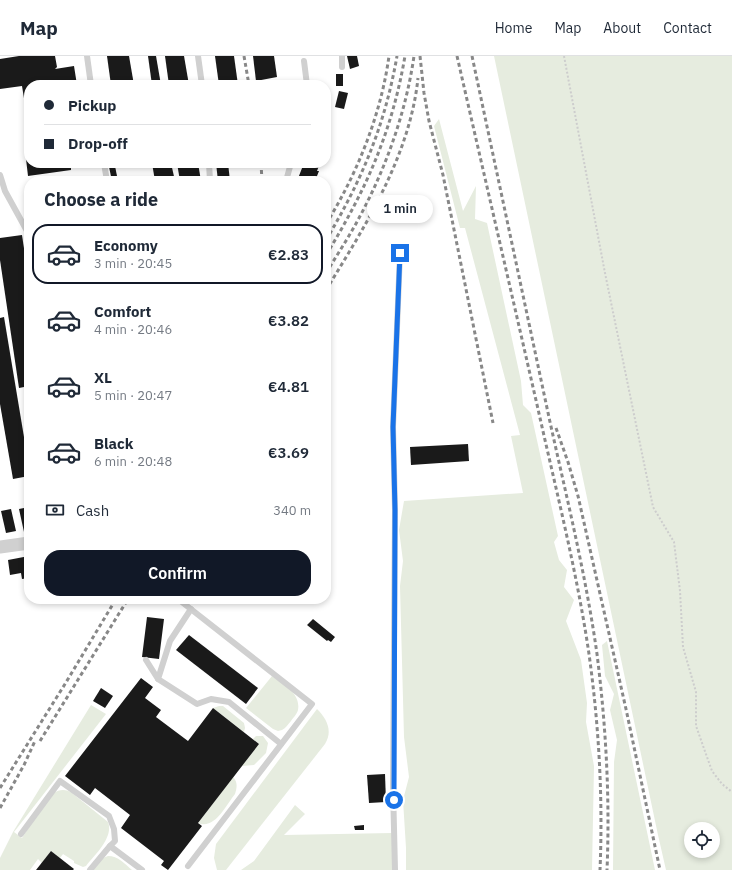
<!DOCTYPE html>
<html lang="en">
<head>
<meta charset="utf-8">
<style>
  :root { --surface:#fff; --page:#f2f2f3; --text:#1f2937; --muted:#747a83; --line:#e0e1e3; --accent:#111827 }
  body { margin:0; font-family:"IBM Plex Sans",sans-serif; background:var(--page); color:var(--text); height:100vh; display:flex; flex-direction:column; font-size:15px; white-space:nowrap }
  * { box-sizing:border-box; margin:0 }
  p { font-size:13px; color:var(--muted) }
  .icon { flex:none; width:22px; height:22px; fill:none; stroke:currentColor; stroke-width:2; stroke-linecap:round; stroke-linejoin:round }
  .map { position:relative; flex:1; overflow:hidden }
  .panel { position:absolute; left:24px; top:120px; width:307px; height:428px; display:flex; flex-direction:column; background:var(--surface); border-radius:16px; box-shadow:0 2px 6px #0003 }
  .panel>* { flex:none }
  .guide { position:absolute; left:24px; top:24px; width:307px; height:88px; border-radius:16px; box-shadow:0 2px 6px #0003; display:grid; align-content:center; height:88px; padding:0 20px; background:var(--surface) }
  .fabs { position:absolute; left:684px; top:766px; display:grid; gap:8px }
  .fabs a { display:grid; place-items:center; width:36px; height:36px; border-radius:50%; background:var(--surface); box-shadow:0 2px 6px #0003; font-size:20px }
  .end { position:absolute; width:18px; height:18px; margin:-9px; border:5px solid #1a73e8; background:#fff; box-shadow:0 0 0 2px #fff }
  .from { border-radius:50% }
  .bubble { position:absolute; height:28px; border-radius:14px; background:var(--surface); box-shadow:0 2px 6px #0003; font-size:13px; font-weight:600; line-height:28px; text-align:center }
  .guide b { display:flex; align-items:center; gap:14px; height:38px; font-size:15px }
  .guide b+b { border-top:1px solid var(--line) }
  .guide i { width:10px; height:10px; background:var(--text) }
  ul { padding:0; list-style:none }
  li { display:flex; align-items:center; gap:12px; height:60px; margin:0 8px 6px; padding:0 12px; border:2px solid transparent; border-radius:16px }
  li div { flex:1 }
  li b { display:block; font-size:15px }
  li em { font-style:normal; font-weight:600 }
  li.current { border-color:var(--accent) }
  li>.icon { width:36px; height:36px; stroke-width:1.5 }
  h2 { padding:0 20px; font-size:18px; line-height:48px }
  .pay { display:flex; align-items:center; gap:10px; height:44px; padding:0 20px; font-size:15px }
  .pay p { margin-inline-start:auto }
  .cta { display:flex; gap:8px; margin-top:auto; padding:8px 20px }
  .cta a { flex:1; height:46px; border-radius:16px; background:var(--accent); color:#fff; font-size:16px; font-weight:600; line-height:46px; text-align:center }
  header { display:flex; align-items:center; gap:24px; box-sizing:border-box; height:56px; padding:0 20px; background:var(--surface); border-bottom:1px solid var(--line) }
  header strong { font-size:19px }
  nav { display:flex; gap:22px; margin-inline-start:auto; font-size:14px }
  .map>svg:first-child { display:block }
  .green { fill:#e6ecdf; fill-rule:evenodd }
  .building { fill:#1a1a1a }
  .lines { fill:none; stroke-linecap:round; stroke-linejoin:round }
  .path { stroke:#cdcdcd; stroke-width:2; stroke-dasharray:2 2; stroke-linecap:butt }
  .lane { stroke:#d0d0d0; stroke-width:6 }
  .street { stroke:#d0d0d0; stroke-width:13 }
  .rail { stroke:#888; stroke-width:3; stroke-dasharray:4 3; stroke-linecap:butt }
  .route { stroke:#1a73e8; stroke-width:5 }
</style>
</head>
<body>
<header>
<strong>Map</strong>
<nav><a>Home</a><a>Map</a><a>About</a><a>Contact</a></nav>
</header>
<div class="map">
<svg width="732" height="814" viewBox="0 0 732 814">
  <rect width="100%" height="100%" fill="#fff"/>
  <g class="green">
    <path d="M 494,0 L 732,0 L 732,814 L 666,814 L 658,779 ZM 691,773 L 713,773 L 713,795 L 691,795 Z"/>
    <polygon points="439,63 463,155 476,130 475,163 487,167 521,325 523,349 531,357 558,480 554,486 559,504 567,514 564,531 574,544 566,565 581,604 587,647 586,666 594,710 592,814 406,814 406,792 403,744 409,721 404,681 400,530 403,505 399,474 404,445 523,437 511,380 520,379 465,172 460,172 434,70"/>
    <polygon points="607,585 655,814 613,814 614,706 617,684 610,654 614,638 605,620 602,589"/>
    <path d="M 272,620 C 283,628 301,637 298,654 C 297,658 293,662 291,665 C 288,668 286,672 282,674 L 278,675 L 273,673 L 246,652 Z"/>
    <path d="M 91,649 L 106,658 L 14,776 L 22,782 C 29,772 45,744 54,737 C 59,733 67,733 72,737 L 108,766 C 114,781 95,799 86,810 L 83,811 L 74,807 L 74,805 L 63,798 L 60,802 L 51,795 L 42,807 L 38,803 L 30,814 L 0,814 L 0,802 L 13,776 Z"/>
    <polygon points="219,650 223,650 244,667 245,672 244,676 213,652"/>
    <path d="M 317,653 C 327,663 333,675 325,688 L 226,814 L 217,814 L 214,802 L 216,788 Z"/>
    <polygon points="256,680 263,680 268,687 266,697 254,709 242,710 259,688 253,683"/>
    <path d="M 233,721 C 238,726 237,732 235,738 C 226,749 215,774 198,767 Z"/>
    <polygon points="295,749 305,758 284,779 392,777 392,814 241,814 254,805"/>
    <path d="M 108,800 C 118,800 125,808 132,814 L 93,814 L 103,802 Z"/>
  </g>
  <g class="building">
    <polygon points="19,0 55,0 57,11 55,13 74,10 77,29 29,29 29,73 22,30 0,33 0,3"/>
    <polygon points="107,0 129,0 134,29 111,29"/>
    <polygon points="148,0 156,0 161,29 152,29"/>
    <polygon points="165,0 184,0 189,29 169,29"/>
    <polygon points="215,0 234,0 238,29 219,29"/>
    <polygon points="253,0 274,0 277,21 256,25"/>
    <polygon points="347,0 357,0 359,10 350,13"/>
    <rect x="336" y="18" width="7" height="12"/>
    <polygon points="339,35 348,37 344,53 335,51"/>
    <polygon points="29,102 29,107 71,107 71,114 28,120 26,103"/>
    <polygon points="152,107 171,107 175,125 155,125"/>
    <polygon points="177,107 198,107 201,125 180,125"/>
    <polygon points="216,107 228,107 230,125 218,125"/>
    <polygon points="304,107 320,107 317,115 319,115 315,125 297,125"/>
    <polygon points="115,110 118,125 112,125 109,111"/>
    <polygon points="22,179 29,226 29,330 19,332 0,204 0,182"/>
    <polygon points="4,261 29,411 29,420 13,423 0,348 0,262"/>
    <polygon points="468,388 469,405 411,409 410,391"/>
    <polygon points="29,451 29,474 24,476 19,453"/>
    <polygon points="11,453 16,475 6,477 1,455"/>
    <polygon points="29,500 29,522 22,523 21,517 10,519 8,504"/>
    <polygon points="147,561 164,563 159,603 142,601"/>
    <polygon points="313,563 335,581 331,586 328,584 327,585 307,569"/>
    <polygon points="189,579 258,632 246,648 176,594"/>
    <polygon points="141,622 153,631 145,642 161,654 156,661 188,685 213,652 259,688 198,767 202,770 168,814 161,809 164,805 121,772 130,759 95,732 90,739 65,720"/>
    <polygon points="101,632 113,640 105,652 93,645"/>
    <polygon points="385,718 386,746 369,747 367,719"/>
    <polygon points="364,769 364,774 355,774 354,770"/>
    <polygon points="51,795 74,813 73,814 36,814"/>
  </g>
  <g class="lines">
    <polyline class="path" points="564,0 605,217 653,451 674,486 680,535 683,591 696,636 696,670 712,715 722,728 732,736"/>
    <g class="lane">
      <polyline points="87,0 91,29"/>
      <polyline points="198,0 202,29"/>
      <polyline points="342,0 342,11"/>
      <polyline points="304,5 307,29"/>
      <polyline points="104,107 107,125"/>
      <polyline points="209,107 210,125"/>
      <polyline points="0,119 5,135 27,175 29,186"/>
      <polyline points="286,125 291,107"/>
      <polyline points="178,543 312,648 188,810"/>
      <polyline points="191,553 170,585 158,623 197,648 211,643 229,646 281,688"/>
      <polyline points="146,604 158,623"/>
      <polyline points="21,778 60,725 109,760 114,773 115,785 110,790 142,814"/>
      <polyline points="90,814 110,790"/>
      <polyline points="395,814 393,731 395,454 393,371 400,197"/>
    </g>
    <polyline class="street" points="0,491 29,487"/>
    <g class="rail">
      <polyline points="244,0 249,29"/>
      <polyline points="420,0 424,37 429,65 443,119 493,367"/>
      <path d="M 457,0 C 484,118 511,235 538,353 C 556,434 577,516 589,598 C 599,670 603,742 600,814"/>
      <path d="M 472,0 C 498,122 524,244 550,366 C 567,443 586,520 597,598 C 606,670 610,742 607,814"/>
      <polyline points="261,107 262,125"/>
      <path d="M 326,168 C 357,118 381,59 389,0"/>
      <path d="M 326,184 C 362,124 385,69 397,0"/>
      <path d="M 326,199 C 366,134 392,76 405,0"/>
      <path d="M 326,217 C 337,199 349,181 359,162 C 386,112 406,56 414,0"/>
      <path d="M 326,234 C 366,169 410,99 418,22"/>
      <polyline points="556,372 568,406 578,440 626,653 660,814"/>
      <polyline points="40,685 128,543"/>
      <polyline points="0,732 65,628 116,543"/>
      <polyline points="0,752 24,709 35,685"/>
    </g>
  </g>
  <g class="lines">
    <polyline class="route" points="394,744 395,454 393,371 400,197"/>
  </g>
</svg>
<div class="fabs">
<a><svg class="icon" aria-label="locate" viewBox="0 0 24 24"><circle cx="12" cy="12" r="6"/><path d="M12 2v4M12 18v4M2 12h4M18 12h4"/></svg></a>
</div>
<i class="end from" style="left:394px;top:744px"></i>
<i class="end" style="left:400px;top:197px"></i>
<div class="bubble" style="left:367px;top:139px;width:66px">1 min</div>
<div class="guide">
<b><i class="from"></i>Pickup</b>
<b><i></i>Drop-off</b>
</div>
<section class="panel">
<h2>Choose a ride</h2>
<ul>
<li class="current"><svg class="icon" aria-label="car" viewBox="0 0 24 24"><path d="M5 17H2v-5l4-1 3-4h7l3 4 3 1v5h-3M9 17h6M6 11h13"/><circle cx="7" cy="17" r="2"/><circle cx="17" cy="17" r="2"/></svg><div><b>Economy</b><p>3 min · 20:45</p></div><em>€2.83</em></li>
<li><svg class="icon" aria-label="car" viewBox="0 0 24 24"><path d="M5 17H2v-5l4-1 3-4h7l3 4 3 1v5h-3M9 17h6M6 11h13"/><circle cx="7" cy="17" r="2"/><circle cx="17" cy="17" r="2"/></svg><div><b>Comfort</b><p>4 min · 20:46</p></div><em>€3.82</em></li>
<li><svg class="icon" aria-label="car" viewBox="0 0 24 24"><path d="M5 17H2v-5l4-1 3-4h7l3 4 3 1v5h-3M9 17h6M6 11h13"/><circle cx="7" cy="17" r="2"/><circle cx="17" cy="17" r="2"/></svg><div><b>XL</b><p>5 min · 20:47</p></div><em>€4.81</em></li>
<li><svg class="icon" aria-label="car" viewBox="0 0 24 24"><path d="M5 17H2v-5l4-1 3-4h7l3 4 3 1v5h-3M9 17h6M6 11h13"/><circle cx="7" cy="17" r="2"/><circle cx="17" cy="17" r="2"/></svg><div><b>Black</b><p>6 min · 20:48</p></div><em>€3.69</em></li>
</ul>
<div class="pay"><svg class="icon" aria-label="cash" viewBox="0 0 24 24"><path d="M3 7h18v10H3z"/><circle cx="12" cy="12" r="2"/></svg>Cash<p>340 m</p></div>
<div class="cta"><a>Confirm</a></div>
</section>
</div>
</body>
</html>
